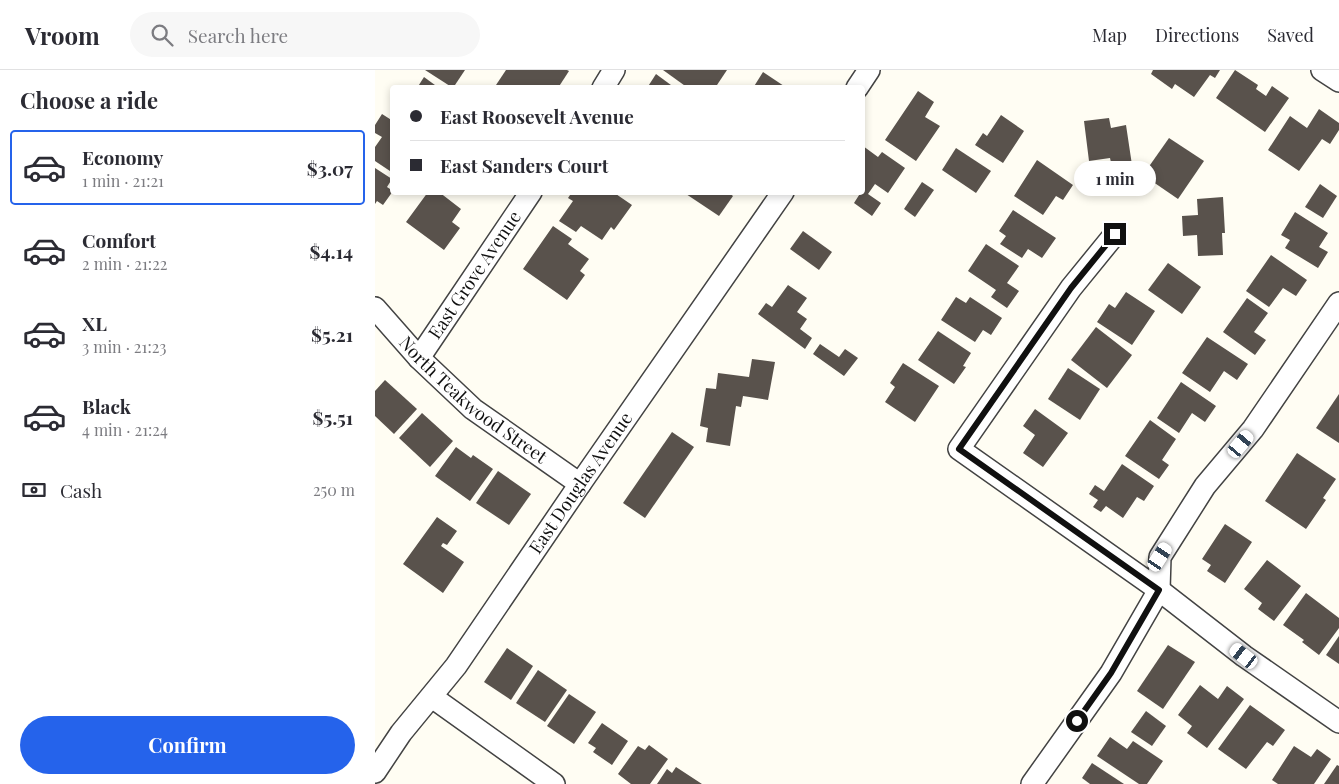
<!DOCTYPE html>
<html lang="en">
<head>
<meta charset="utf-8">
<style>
  :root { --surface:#fff; --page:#f7f7f7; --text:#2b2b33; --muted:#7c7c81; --line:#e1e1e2; --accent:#2563eb }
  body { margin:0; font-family:"Playfair Display",serif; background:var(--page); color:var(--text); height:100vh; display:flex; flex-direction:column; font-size:19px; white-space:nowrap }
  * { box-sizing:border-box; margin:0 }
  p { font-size:16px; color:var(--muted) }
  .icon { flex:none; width:28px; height:28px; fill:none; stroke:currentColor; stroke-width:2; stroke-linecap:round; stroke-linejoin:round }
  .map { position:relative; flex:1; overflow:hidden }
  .side { display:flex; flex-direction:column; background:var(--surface); width:375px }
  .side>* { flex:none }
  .guide { position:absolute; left:15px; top:15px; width:475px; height:110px; border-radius:5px; box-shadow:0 2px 8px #0003; display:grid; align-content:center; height:110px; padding:0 20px; background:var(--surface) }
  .end { position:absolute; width:22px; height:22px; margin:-11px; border:6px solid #101010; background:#fff; box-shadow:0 0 0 2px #fff }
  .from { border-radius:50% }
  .bubble { position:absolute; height:35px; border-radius:18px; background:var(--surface); box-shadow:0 2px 8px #0003; font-size:16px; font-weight:700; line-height:35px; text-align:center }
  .car { position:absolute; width:15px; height:30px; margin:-15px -8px; border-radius:6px; box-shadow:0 0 4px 1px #0007; background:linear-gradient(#fff 24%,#345 0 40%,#fff 0 76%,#345 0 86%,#fff 0) }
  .guide b { display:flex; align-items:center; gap:18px; height:48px; font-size:19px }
  .guide b+b { border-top:1px solid var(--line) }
  .guide i { width:12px; height:12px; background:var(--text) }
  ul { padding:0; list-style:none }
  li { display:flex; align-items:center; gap:15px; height:75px; margin:0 10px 8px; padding:0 10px; border:2px solid transparent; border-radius:5px }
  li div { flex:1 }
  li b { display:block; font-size:19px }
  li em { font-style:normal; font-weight:700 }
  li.active { border-color:var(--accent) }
  li>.icon { width:45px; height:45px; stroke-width:1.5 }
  h2 { padding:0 20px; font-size:22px; line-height:60px }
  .pay { display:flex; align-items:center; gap:12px; height:55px; padding:0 20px; font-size:19px }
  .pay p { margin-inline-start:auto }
  .primary-button { display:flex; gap:10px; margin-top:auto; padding:10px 20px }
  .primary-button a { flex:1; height:58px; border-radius:30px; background:var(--accent); color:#fff; font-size:20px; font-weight:700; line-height:58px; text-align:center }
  header { display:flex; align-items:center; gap:30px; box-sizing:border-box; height:70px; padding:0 25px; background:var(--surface); border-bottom:1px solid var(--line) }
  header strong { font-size:24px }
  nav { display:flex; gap:28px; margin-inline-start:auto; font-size:18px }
  .search { width:350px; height:45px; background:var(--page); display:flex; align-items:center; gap:12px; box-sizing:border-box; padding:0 18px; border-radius:28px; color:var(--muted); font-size:19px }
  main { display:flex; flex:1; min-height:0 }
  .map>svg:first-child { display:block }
  .building { fill:#59524c }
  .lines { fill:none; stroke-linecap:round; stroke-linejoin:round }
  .minor-casing { stroke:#434343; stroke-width:24 }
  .minor { stroke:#fff; stroke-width:21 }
  .route { stroke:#101010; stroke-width:6 }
  .labels { text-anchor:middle; stroke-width:5; stroke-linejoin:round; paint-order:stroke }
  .street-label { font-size:18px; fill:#101010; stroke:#fff }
</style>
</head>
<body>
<header>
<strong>Vroom</strong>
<div class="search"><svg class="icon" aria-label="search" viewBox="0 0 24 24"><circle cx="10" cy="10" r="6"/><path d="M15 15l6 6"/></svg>Search here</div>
<nav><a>Map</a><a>Directions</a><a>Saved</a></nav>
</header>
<main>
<section class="side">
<h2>Choose a ride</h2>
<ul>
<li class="active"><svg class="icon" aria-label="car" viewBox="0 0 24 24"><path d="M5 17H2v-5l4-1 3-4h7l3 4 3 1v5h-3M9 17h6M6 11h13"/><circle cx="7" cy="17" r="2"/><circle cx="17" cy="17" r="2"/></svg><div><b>Economy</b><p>1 min · 21:21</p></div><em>$3.07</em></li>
<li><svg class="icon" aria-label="car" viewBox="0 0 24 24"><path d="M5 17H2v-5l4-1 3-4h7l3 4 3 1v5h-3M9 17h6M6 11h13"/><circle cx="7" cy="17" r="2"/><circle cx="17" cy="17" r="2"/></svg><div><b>Comfort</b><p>2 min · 21:22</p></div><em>$4.14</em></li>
<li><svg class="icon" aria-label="car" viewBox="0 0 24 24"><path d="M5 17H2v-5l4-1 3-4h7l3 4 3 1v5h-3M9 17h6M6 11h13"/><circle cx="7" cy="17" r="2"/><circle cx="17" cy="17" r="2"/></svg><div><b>XL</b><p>3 min · 21:23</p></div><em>$5.21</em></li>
<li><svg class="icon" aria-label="car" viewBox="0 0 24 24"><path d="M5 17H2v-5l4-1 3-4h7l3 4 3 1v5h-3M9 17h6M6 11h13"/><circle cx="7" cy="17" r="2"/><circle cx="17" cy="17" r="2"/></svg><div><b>Black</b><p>4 min · 21:24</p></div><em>$5.51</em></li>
</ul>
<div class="pay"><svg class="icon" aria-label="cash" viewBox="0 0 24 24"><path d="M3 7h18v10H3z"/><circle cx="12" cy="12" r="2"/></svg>Cash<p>250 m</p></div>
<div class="primary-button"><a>Confirm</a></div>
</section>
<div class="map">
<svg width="964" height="714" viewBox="0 0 964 714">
  <rect width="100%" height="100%" fill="#fffdf3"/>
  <g class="building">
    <polygon points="50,0 90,0 78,18"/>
    <polygon points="131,0 192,0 194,1 183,18 125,18 121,15"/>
    <polygon points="288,0 352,0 340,18 313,18"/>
    <polygon points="778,0 845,0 840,8 835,5 819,27 800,14 797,19 776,4"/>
    <polygon points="860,0 883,15 881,19 891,26 897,16 914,28 890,62 841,28"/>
    <polygon points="388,2 412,18 378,18"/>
    <polygon points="281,4 300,18 272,18"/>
    <polygon points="49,7 64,18 42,18"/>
    <polygon points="543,21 559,32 550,47 565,56 541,91 510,70"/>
    <polygon points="944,39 964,53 964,60 955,74 947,69 924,101 893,80 915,46 932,58"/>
    <polygon points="7,44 18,51 18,103 0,91 0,77 7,67 0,63 0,55"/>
    <polygon points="626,45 649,61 628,93 600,75 608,63 612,66"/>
    <polygon points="734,48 736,58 751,55 757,95 737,97 735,88 714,91 709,51"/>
    <polygon points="794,68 829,91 803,129 768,105"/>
    <polygon points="488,76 503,87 507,82 530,98 513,123 500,114 493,124 506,133 497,146 479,133 486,122 488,122 489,118 488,117"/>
    <polygon points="581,78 616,101 601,123 567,100"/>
    <polygon points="662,90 698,115 688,130 681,126 668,145 639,126"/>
    <polygon points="0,98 17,109 12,117 18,121 8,135 2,131 0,134"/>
    <polygon points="547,112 559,120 540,147 529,139"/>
    <polygon points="945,114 962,126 948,148 930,137"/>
    <polygon points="53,122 64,122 86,139 77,152 85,158 69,180 31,152"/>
    <polygon points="197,122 238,122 257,135 239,160 236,157 227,170 206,156 201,162 184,151 198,131 193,128"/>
    <polygon points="308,122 353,122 358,126 344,146"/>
    <polygon points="848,127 850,163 847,163 848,185 823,186 822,165 808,166 807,146 823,145 822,129"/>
    <polygon points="638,140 681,168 667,188 653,179 647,188 625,174 631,166 624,161"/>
    <polygon points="920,142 953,163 944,177 953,182 943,198 910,178 915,170 906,165"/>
    <polygon points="178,156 197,169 193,174 214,189 205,201 210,205 192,230 148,199"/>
    <polygon points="428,161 457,182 444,200 415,179"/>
    <polygon points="611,174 644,196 632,213 644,221 632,238 616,227 621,220 593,201"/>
    <polygon points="896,185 932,210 921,226 908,218 894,237 871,221"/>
    <polygon points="793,193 826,217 807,244 773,220"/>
    <polygon points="413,215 432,228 422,242 432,249 425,259 437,268 430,279 383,244 391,233 397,237"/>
    <polygon points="751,222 780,241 757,275 722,252 734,234 740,238"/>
    <polygon points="581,227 591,233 595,227 627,248 616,265 608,260 600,272 566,250"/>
    <polygon points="872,228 893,243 879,262 891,270 880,285 848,262"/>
    <polygon points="721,257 757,285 732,318 696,290"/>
    <polygon points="563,261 596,283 588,296 591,297 579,314 543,290"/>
    <polygon points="832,267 873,294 862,310 849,301 835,322 807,303"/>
    <polygon points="445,274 464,287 470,279 483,288 469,306 438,284"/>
    <polygon points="377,289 400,292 393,330 368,326 366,337 361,336 355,376 331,372 333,358 325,356 331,318 341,319 343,303 374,307"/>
    <polygon points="528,293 564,316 540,352 510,332 520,317 515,313"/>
    <polygon points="693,298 725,319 705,350 673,329"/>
    <polygon points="10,310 42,339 19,364 0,346 0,321"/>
    <polygon points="806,312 841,336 830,352 817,343 804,363 782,348"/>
    <polygon points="964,324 964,373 941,358"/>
    <polygon points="660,339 693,363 668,397 648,383 660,365 648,356"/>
    <polygon points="47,343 78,371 55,397 24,368"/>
    <polygon points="775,350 801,369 787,390 794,395 784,409 750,386"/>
    <polygon points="297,362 319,377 270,448 248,433"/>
    <polygon points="81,377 96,388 98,385 118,399 95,431 60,406"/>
    <polygon points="922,383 961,409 948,428 951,430 931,459 890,431"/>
    <polygon points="747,394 779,416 769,431 762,427 748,448 731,436 726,442 718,437 723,430 714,424 720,415 729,421"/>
    <polygon points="123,401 156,424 134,455 101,433"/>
    <polygon points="62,447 82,461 72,475 68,473 66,476 89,492 68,523 28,494"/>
    <polygon points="850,454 877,472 850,513 832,501 836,495 827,489"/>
    <polygon points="892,490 926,516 899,551 883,539 887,533 869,519"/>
    <polygon points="931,523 964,548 964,558 944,585 927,572 929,570 908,555"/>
    <polygon points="964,566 964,594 951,585"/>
    <polygon points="793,575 820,592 788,639 762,621"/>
    <polygon points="132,578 158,596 136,630 109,612"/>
    <polygon points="163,600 192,620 170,652 141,633"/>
    <polygon points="825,615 843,629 852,616 869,629 832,678 812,663 817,656 803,645"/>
    <polygon points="194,624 221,642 199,674 172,656"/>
    <polygon points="875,635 910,660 898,676 892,672 871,699 843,679"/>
    <polygon points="771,641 791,656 777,676 756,662"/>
    <polygon points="227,653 253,671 237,695 218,682 221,678 213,673"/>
    <polygon points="735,667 752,679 758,671 788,691 772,714 764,714 722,686"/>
    <polygon points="274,675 293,689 275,714 256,714 243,704 263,676 270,680"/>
    <polygon points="919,676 936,687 942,679 956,689 939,714 903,714 897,710"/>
    <polygon points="717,693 749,714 715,714 707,708"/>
    <polygon points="962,695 964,696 964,714 949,714"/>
    <polygon points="301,697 327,714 282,714 292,699 297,703"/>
  </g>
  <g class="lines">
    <defs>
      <g id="minor">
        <polyline points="947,0 964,11"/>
        <polyline points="228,18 239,0"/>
        <polyline points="482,18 494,0"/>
        <polyline points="740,164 696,218 584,379 784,520 869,586 964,652"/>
        <path id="s1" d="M 0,238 L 44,288 L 98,339 L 205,414"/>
        <path id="s2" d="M 44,288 L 156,122"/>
        <polyline points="57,627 179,714"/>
        <path id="s3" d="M 0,702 L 26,663 L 81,596 L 205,414 L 408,122"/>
        <polyline points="657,714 736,603 784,520 785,487 830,416 878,359 964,233"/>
      </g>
    </defs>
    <use href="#minor" class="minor-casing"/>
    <use href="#minor" class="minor"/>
  </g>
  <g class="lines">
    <polyline class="route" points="702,651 736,603 784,520 584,379 696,218 740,164"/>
  </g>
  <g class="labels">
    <g class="street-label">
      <text dy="6" stroke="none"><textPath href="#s2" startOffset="100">East Grove Avenue</textPath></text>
      <text dy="6" stroke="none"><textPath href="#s1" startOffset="135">North Teakwood Street</textPath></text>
      <text dy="6" stroke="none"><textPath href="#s3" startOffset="355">East Douglas Avenue</textPath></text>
    </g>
  </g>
</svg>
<i class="end from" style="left:702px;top:651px"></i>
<i class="end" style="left:740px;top:164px"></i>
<div class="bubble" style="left:699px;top:91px;width:82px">1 min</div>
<i class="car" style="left:866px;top:374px;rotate:40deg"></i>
<i class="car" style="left:785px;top:487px;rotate:33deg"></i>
<i class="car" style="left:869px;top:586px;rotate:308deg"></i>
<div class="guide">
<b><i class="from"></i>East Roosevelt Avenue</b>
<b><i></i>East Sanders Court</b>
</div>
</div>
</main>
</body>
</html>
